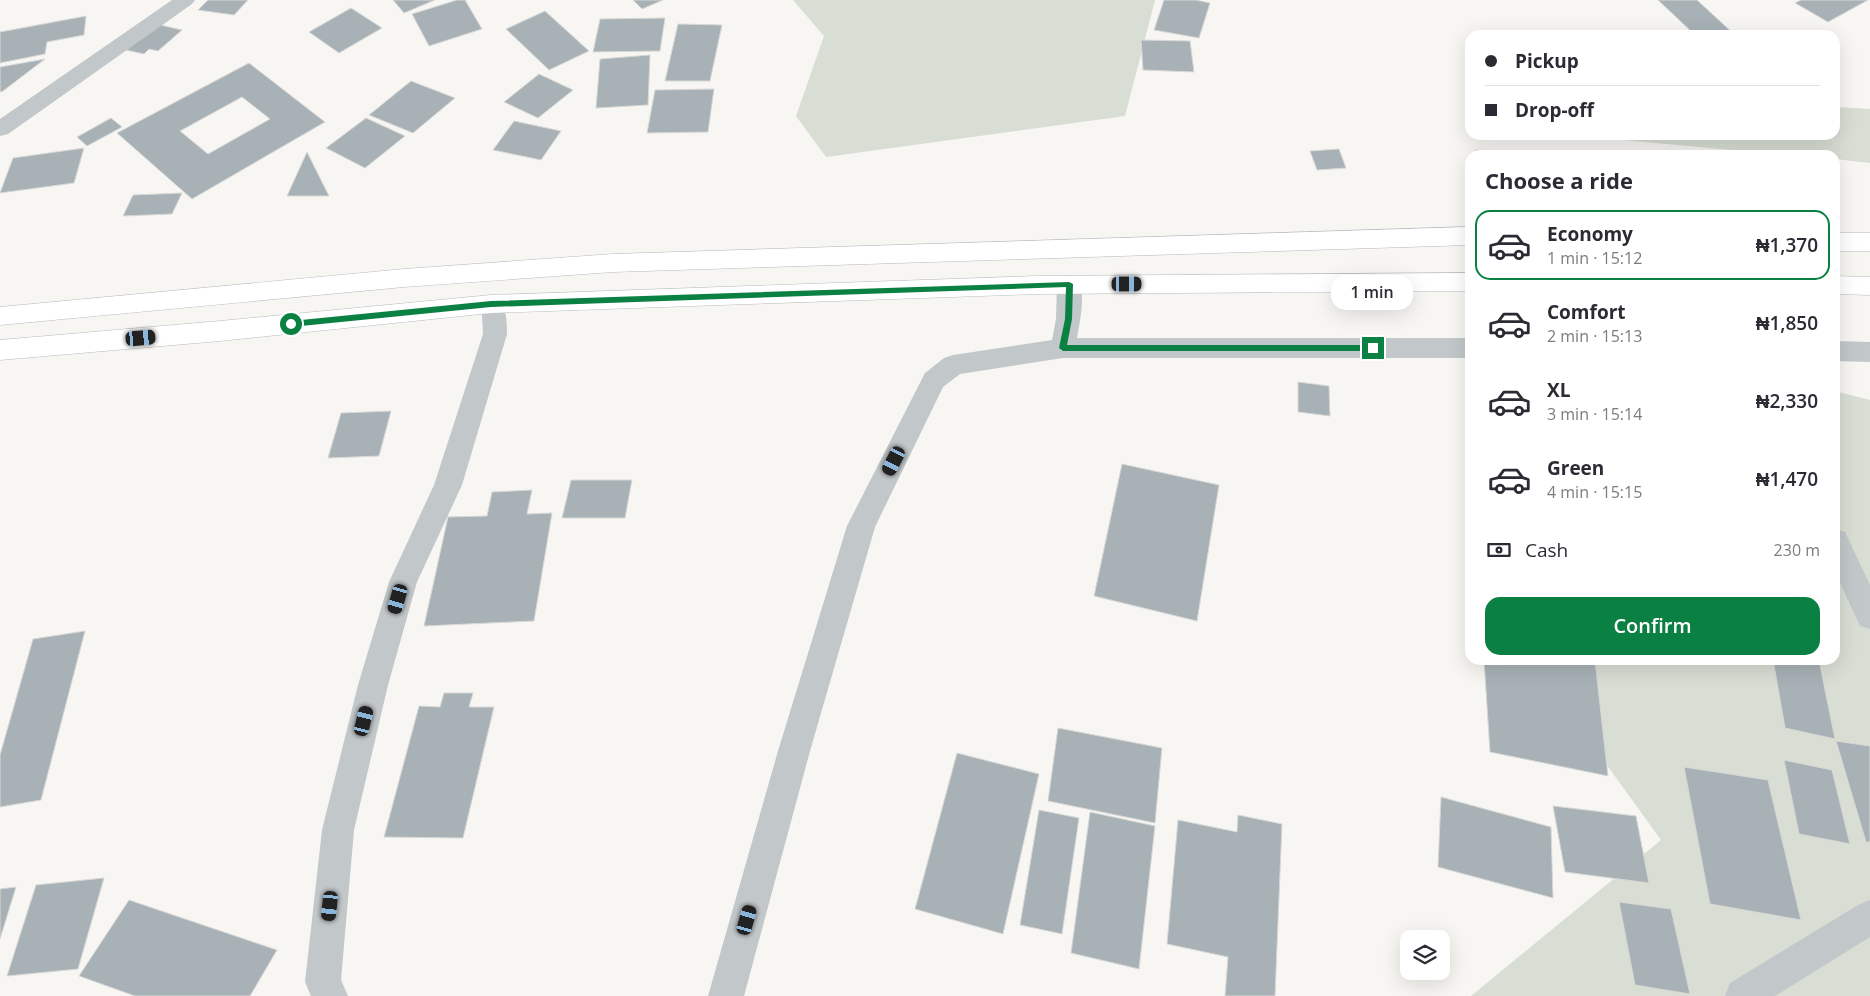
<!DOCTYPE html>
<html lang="en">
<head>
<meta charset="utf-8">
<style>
  :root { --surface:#fff; --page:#f7f7f7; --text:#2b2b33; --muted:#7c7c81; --line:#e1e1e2; --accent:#0b8043 }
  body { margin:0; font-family:"Open Sans",sans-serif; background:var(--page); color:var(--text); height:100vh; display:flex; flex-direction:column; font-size:19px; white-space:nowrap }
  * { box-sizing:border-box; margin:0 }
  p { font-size:16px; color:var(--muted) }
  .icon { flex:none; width:28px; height:28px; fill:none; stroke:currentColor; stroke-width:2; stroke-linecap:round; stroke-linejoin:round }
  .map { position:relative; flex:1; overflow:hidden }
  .drawer { position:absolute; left:1465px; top:150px; width:375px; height:515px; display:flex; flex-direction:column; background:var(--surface); border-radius:15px; box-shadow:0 5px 20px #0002 }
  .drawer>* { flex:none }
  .hud { position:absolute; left:1465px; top:30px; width:375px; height:110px; border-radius:15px; box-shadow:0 5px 20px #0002; display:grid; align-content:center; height:110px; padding:0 20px; background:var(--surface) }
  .controls { position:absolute; left:1400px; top:930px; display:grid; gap:10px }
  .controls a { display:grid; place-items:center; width:50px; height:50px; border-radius:10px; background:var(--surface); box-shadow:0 5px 20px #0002; font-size:25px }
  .end { position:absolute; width:22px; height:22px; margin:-11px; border:6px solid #0b8043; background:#fff; box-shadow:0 0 0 2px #fff }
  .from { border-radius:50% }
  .bubble { position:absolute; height:35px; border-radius:15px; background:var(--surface); box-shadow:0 5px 20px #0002; font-size:16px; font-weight:600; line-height:35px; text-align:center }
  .car { position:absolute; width:15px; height:30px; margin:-15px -8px; border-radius:6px; box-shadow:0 0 4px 1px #0007; background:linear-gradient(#222 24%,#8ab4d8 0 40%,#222 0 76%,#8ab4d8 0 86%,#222 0) }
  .hud b { display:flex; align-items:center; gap:18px; height:48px; font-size:19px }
  .hud b+b { border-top:1px solid var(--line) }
  .hud i { width:12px; height:12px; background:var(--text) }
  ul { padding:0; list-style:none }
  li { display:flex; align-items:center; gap:15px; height:70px; margin:0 10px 8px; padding:0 10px; border:2px solid transparent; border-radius:15px }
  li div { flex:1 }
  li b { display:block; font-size:19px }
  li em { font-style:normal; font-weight:600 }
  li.selected { border-color:var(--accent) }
  li>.icon { width:45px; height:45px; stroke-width:1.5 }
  h2 { padding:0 20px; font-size:22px; line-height:60px }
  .pay { display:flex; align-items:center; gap:12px; height:55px; padding:0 20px; font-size:19px }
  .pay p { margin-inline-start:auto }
  .primary-button { display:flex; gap:10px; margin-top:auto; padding:10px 20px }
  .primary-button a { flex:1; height:58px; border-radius:15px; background:var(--accent); color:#fff; font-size:20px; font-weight:600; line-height:58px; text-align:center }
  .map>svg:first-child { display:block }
  .green { fill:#d8ded4 }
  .building { fill:#a8b2b6; stroke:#d8d8d6; fill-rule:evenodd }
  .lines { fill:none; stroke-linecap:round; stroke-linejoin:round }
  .highway-casing { stroke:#b5b9bc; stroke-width:1 }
  .street { fill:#c2c7c9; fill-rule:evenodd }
  .highway { fill:#fff; fill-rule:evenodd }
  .route { fill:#0b8043 }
</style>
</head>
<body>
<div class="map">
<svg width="1870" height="996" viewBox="0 0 1870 996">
  <rect width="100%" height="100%" fill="#f7f6f3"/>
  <g class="green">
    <polygon points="793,0 1155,0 1125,116 826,157 796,116 824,36"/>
    <polygon points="1835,107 1870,109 1870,163 1835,159 1835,155 1786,155 1612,139 1627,135 1835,135"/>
    <polygon points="1835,391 1870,400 1870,996 1471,996 1661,840 1531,660 1835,660"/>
  </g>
  <g class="building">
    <polygon points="208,0 248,0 234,15 198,10"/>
    <polygon points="393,0 435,0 404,13"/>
    <polygon points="457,0 465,0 482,29 429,46 412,14"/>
    <polygon points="633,0 663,0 642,9"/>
    <polygon points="1164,0 1196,0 1210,3 1199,38 1154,30"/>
    <polygon points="1658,0 1697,0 1735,35 1695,35"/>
    <polygon points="1801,0 1868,0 1828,22 1795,3"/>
    <polygon points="351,8 382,28 339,53 309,32"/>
    <polygon points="545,11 589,51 549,70 506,29"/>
    <polygon points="86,16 84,35 47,42 45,54 0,63 0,32"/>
    <polygon points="665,18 660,51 593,52 600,19"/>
    <polygon points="156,24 182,30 158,51 149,49 144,54 126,50"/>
    <polygon points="678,24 722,25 710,81 665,81"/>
    <polygon points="1141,40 1190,41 1194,72 1143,70"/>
    <polygon points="650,55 648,105 596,108 600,59"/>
    <polygon points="45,59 3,91 0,92 0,67"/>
    <path d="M 249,63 L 325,122 L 192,199 L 117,133 ZM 242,97 L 270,119 L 208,154 L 180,131 Z"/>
    <polygon points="539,74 573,90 538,118 504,102"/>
    <polygon points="411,81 455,98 413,133 369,115"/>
    <polygon points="714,89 708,132 647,133 655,90"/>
    <polygon points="111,118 122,127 87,146 77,137"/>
    <polygon points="366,118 405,136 365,168 326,148"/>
    <polygon points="514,121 561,131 541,160 493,150"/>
    <polygon points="84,148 74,183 0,193 13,158"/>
    <polygon points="1339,149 1346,168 1317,170 1310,151"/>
    <polygon points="1475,150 1492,151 1493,155 1476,155"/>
    <polygon points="307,152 329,196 287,196"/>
    <polygon points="182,193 172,214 123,216 133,195"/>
    <polygon points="1298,382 1329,386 1330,416 1298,412"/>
    <polygon points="391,411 379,456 328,458 341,413"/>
    <polygon points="1122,464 1219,485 1197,621 1094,596"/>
    <polygon points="571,480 632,480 625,518 562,518"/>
    <polygon points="532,490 527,514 552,513 534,621 424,626 448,517 487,516 492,492"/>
    <polygon points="85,631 41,800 0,807 0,755 33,639"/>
    <polygon points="1484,660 1595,660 1608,776 1490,752"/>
    <polygon points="1773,660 1819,660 1835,739 1785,728"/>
    <polygon points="444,693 473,693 469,707 494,707 463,838 384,837 419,706 440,707"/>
    <polygon points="1058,728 1162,748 1155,823 1048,801"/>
    <polygon points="1836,741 1870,746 1870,842 1866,842"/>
    <polygon points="957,753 1039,774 1003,934 915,909"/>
    <polygon points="1784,760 1832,770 1850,844 1799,834"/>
    <polygon points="1684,767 1768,780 1801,920 1710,904"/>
    <polygon points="1441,797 1551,827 1553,898 1438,867"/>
    <polygon points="1553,806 1636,816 1649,883 1565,872"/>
    <polygon points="1039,810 1079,818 1062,934 1020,925"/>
    <polygon points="1090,812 1155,826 1139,969 1071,953"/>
    <polygon points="1238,815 1282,824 1275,996 1225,996 1228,957 1167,944 1178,820 1237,832"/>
    <polygon points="104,878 78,969 7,976 36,885"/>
    <polygon points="16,887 0,939 0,889"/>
    <polygon points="129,900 277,950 250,996 135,996 79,976"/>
    <polygon points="1619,902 1671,909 1690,994 1635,985"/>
  </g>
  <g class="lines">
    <defs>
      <g id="highway">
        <polygon points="1470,227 1470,245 613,272 404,287 0,325 0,307 404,269 613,254"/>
        <rect x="1835" y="233" width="35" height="18"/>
        <polygon points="1470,273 1470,291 1037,294 491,313 220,341 0,360 0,340 220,321 491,295 1037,276"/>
        <polygon points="1835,276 1870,277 1870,295 1835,294"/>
      </g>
    </defs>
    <use href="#highway" class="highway-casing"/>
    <g class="street">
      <polygon points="172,0 195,0 192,4 8,134 0,136 0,119"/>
      <path d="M 1069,275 L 1078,278 C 1086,294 1080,321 1077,338 L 1470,338 L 1470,358 L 1063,358 L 960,374 L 943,387 L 875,527 L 810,751 L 744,996 L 708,996 L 778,751 L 847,526 L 925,373 L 944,358 L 953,355 L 1052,340 L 1056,319 L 1057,284 L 1060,278 Z"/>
      <path d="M 491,295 L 500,297 C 506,309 507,321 507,334 L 462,485 L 417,582 L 388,685 L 354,830 L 341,980 L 348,996 L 311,996 L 305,982 L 322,830 L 358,685 L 389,582 L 434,485 L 483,334 L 482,315 L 479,304 L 482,297 Z"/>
      <polygon points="1835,341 1870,342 1870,362 1835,361"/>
      <polygon points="1835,529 1845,532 1870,585 1870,629 1860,626 1835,572"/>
      <polygon points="1870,900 1870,937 1775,996 1725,996 1730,983 1858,905"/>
    </g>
    <use href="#highway" class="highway"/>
  </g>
  <polygon class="route" points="1069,282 1073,284 1072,319 1067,345 1373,345 1377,348 1373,351 1063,351 1059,348 1065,319 1066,287 491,307 291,327 288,324 291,321 491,301"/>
</svg>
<div class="controls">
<a><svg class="icon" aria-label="layers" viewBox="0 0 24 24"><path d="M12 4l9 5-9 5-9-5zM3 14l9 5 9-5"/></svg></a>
</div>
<i class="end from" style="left:291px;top:324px"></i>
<i class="end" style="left:1373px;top:348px"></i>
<div class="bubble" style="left:1331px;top:275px;width:82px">1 min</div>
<i class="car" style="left:1127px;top:284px;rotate:90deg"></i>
<i class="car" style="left:141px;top:338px;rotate:85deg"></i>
<i class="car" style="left:894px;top:461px;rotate:207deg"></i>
<i class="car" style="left:398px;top:599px;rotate:196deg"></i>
<i class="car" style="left:364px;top:721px;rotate:14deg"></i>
<i class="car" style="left:330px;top:906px;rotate:186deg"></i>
<i class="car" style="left:747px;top:920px;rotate:16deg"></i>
<div class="hud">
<b><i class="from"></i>Pickup</b>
<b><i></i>Drop-off</b>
</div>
<section class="drawer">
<h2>Choose a ride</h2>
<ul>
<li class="selected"><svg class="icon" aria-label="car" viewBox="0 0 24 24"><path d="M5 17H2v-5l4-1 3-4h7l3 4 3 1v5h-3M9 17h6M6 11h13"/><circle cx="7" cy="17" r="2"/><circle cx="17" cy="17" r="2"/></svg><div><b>Economy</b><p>1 min · 15:12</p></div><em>₦1,370</em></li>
<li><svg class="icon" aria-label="car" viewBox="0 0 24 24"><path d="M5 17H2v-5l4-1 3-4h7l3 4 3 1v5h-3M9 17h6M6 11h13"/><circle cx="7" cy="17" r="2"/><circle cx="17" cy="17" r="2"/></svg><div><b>Comfort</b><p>2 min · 15:13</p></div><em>₦1,850</em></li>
<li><svg class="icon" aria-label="car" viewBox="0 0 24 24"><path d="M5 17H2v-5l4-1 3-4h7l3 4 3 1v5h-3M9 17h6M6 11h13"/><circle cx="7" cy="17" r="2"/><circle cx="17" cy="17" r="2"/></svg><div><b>XL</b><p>3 min · 15:14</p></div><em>₦2,330</em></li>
<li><svg class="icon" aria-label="car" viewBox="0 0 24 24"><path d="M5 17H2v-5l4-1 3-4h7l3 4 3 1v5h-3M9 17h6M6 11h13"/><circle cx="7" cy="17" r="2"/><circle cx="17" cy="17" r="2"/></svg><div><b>Green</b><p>4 min · 15:15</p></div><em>₦1,470</em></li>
</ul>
<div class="pay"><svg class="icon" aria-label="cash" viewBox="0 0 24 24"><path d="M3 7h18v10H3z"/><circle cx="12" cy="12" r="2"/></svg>Cash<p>230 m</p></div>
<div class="primary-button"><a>Confirm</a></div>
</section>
</div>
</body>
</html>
